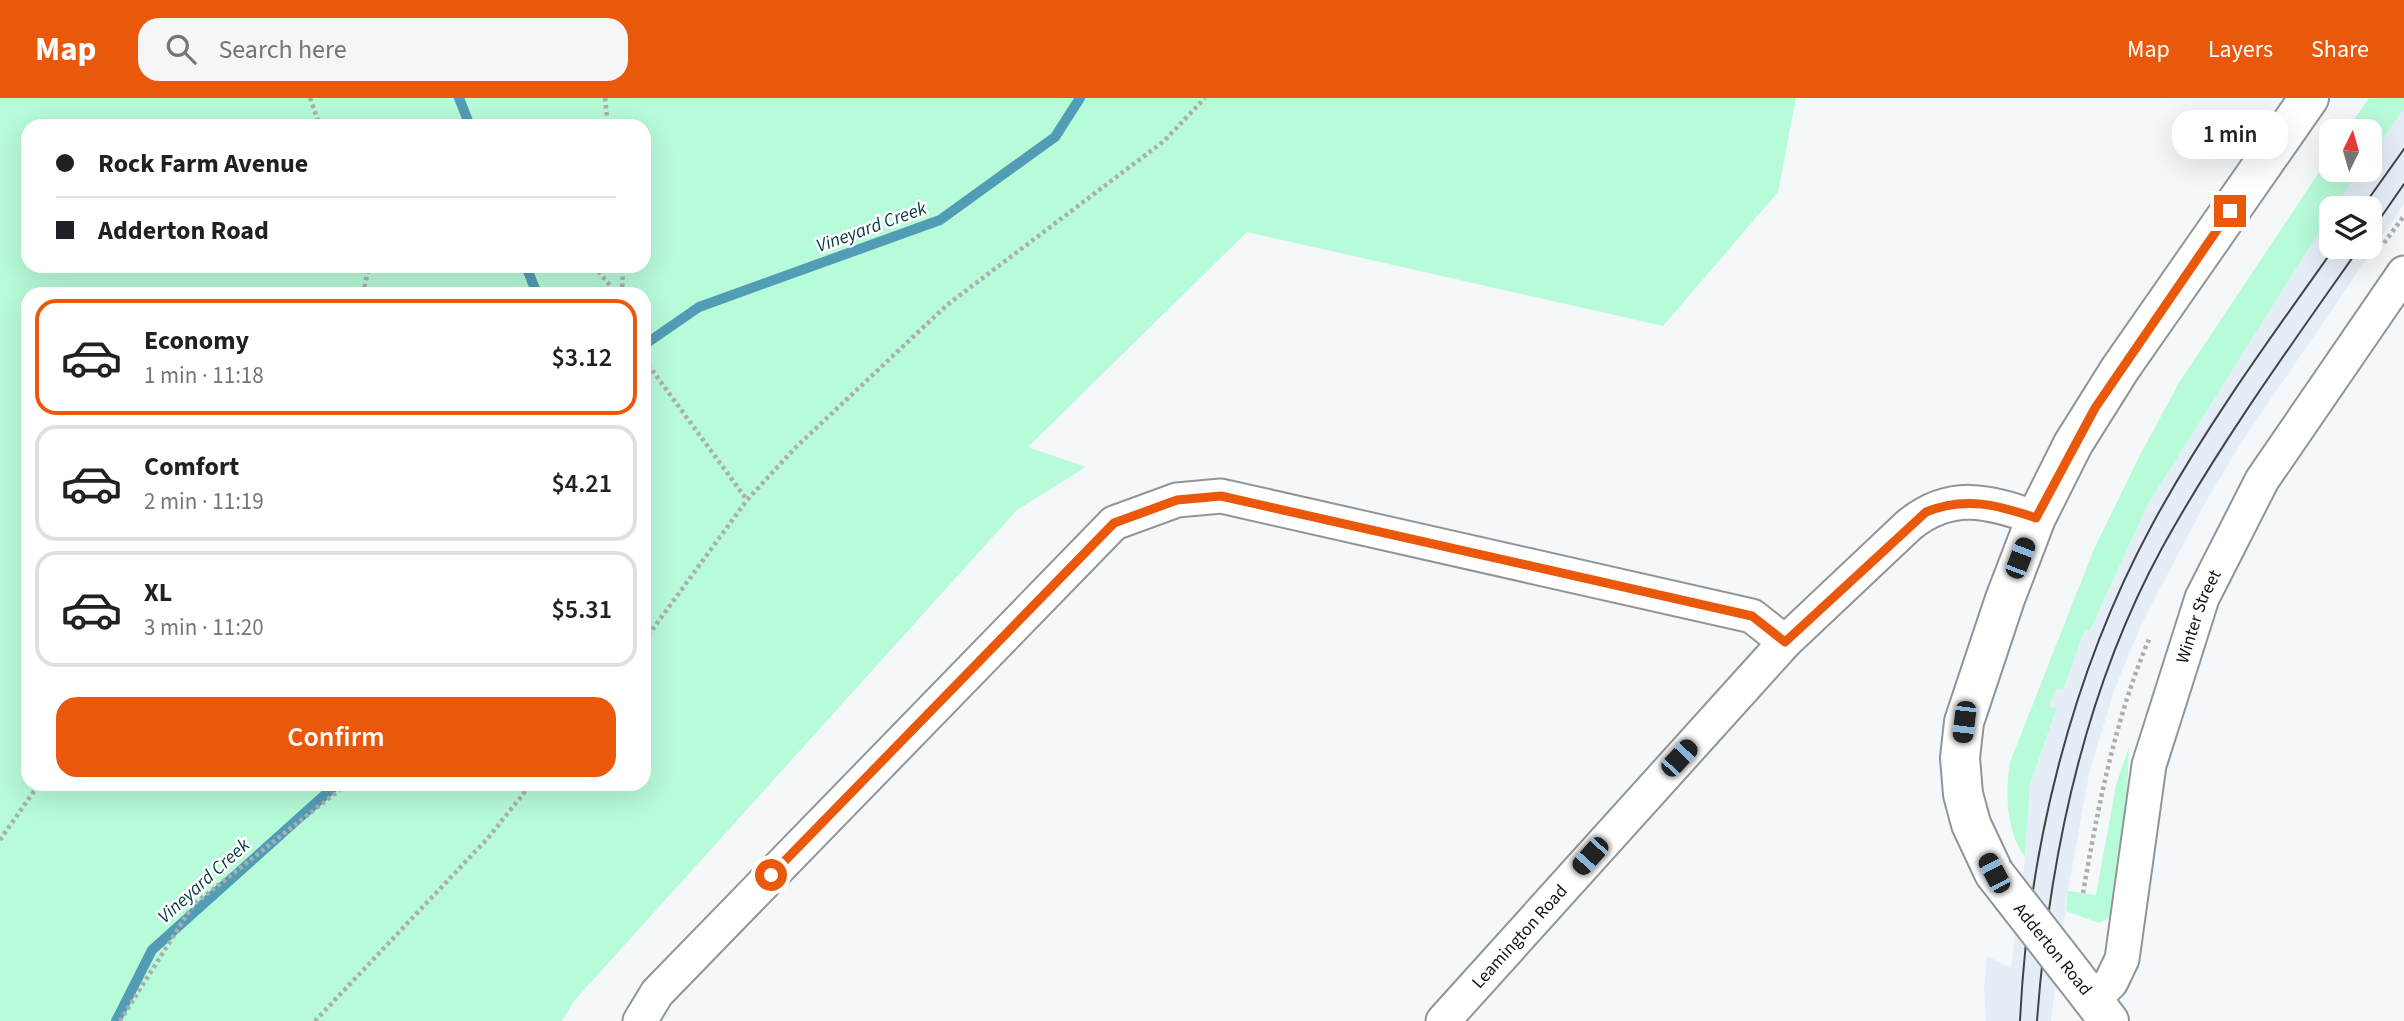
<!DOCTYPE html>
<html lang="en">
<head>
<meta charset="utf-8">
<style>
  :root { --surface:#fff; --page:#f6f6f6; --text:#202124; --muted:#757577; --line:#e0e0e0; --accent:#ea580c }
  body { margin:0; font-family:"Source Sans 3",sans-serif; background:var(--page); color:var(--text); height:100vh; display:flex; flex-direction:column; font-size:26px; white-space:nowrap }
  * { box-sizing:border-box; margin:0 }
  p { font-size:23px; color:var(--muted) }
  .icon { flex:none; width:38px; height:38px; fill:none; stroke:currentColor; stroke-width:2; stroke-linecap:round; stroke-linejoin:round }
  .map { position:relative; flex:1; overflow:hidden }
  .side { position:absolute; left:21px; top:189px; width:630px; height:504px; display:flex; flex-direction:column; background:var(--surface); border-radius:21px; box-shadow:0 7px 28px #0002 }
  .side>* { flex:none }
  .top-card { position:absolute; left:21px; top:21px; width:630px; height:154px; border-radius:21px; box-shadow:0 7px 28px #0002; display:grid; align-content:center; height:154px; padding:0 35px; background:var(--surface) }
  .needle { width:46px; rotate:5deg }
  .tools { position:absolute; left:2319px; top:21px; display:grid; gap:14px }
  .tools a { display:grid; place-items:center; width:63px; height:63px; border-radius:14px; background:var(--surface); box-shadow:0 7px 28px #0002; font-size:35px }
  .end { position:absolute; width:32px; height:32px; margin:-16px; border:9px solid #ea580c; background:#fff; box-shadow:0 0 0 4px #fff }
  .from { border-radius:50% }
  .bubble { position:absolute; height:49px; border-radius:21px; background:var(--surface); box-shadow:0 7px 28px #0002; font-size:23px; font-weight:600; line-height:49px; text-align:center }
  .car { position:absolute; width:21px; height:42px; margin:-21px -10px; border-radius:9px; box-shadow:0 0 5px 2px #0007; background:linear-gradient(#222 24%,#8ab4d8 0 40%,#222 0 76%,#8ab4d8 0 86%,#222 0) }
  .top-card b { display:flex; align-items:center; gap:24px; height:66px; font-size:26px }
  .top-card b+b { border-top:2px solid var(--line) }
  .top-card i { width:18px; height:18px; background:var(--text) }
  ul { padding:12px 0 0; list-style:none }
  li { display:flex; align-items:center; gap:21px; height:116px; margin:0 14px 10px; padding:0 21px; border:4px solid var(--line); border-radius:21px }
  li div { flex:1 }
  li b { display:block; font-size:26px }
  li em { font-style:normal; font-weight:600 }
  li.active { border-color:var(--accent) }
  li>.icon { width:63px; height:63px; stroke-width:1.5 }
  .primary-button { display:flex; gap:14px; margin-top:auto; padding:14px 35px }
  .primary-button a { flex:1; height:80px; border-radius:21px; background:var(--accent); color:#fff; font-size:28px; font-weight:600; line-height:80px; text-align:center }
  header { display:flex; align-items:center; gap:42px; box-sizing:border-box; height:98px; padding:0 35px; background:var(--accent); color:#fff }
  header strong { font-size:33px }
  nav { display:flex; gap:38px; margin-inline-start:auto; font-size:24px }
  .search { width:490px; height:63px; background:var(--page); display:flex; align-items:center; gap:18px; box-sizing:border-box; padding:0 24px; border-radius:21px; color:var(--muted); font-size:26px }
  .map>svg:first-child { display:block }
  .built { fill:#e5eef7 }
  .green { fill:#b7fbd8; fill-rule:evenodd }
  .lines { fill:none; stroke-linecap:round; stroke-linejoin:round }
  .stream { stroke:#519db6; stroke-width:10 }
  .minor-casing { stroke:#929598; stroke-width:37 }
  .secondary-casing { stroke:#929598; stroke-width:42 }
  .path { stroke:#acaeb1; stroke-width:4.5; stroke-dasharray:3.5 3.5; stroke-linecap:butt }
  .minor { stroke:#fff; stroke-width:33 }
  .secondary { stroke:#fff; stroke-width:38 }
  .tram { stroke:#424445; stroke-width:2 }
  .secondary-bridge-casing { stroke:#929598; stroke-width:42; stroke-linecap:butt }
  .secondary-bridge { stroke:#fff; stroke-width:38 }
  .route { stroke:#ea580c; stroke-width:9 }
  .labels { text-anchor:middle; stroke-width:5; stroke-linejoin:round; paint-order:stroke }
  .street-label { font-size:18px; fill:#111314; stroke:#fff }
  .water-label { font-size:19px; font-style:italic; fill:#063a48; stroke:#fff }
</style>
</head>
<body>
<header>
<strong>Map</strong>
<div class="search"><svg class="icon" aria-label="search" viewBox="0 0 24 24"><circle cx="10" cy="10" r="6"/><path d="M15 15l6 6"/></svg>Search here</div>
<nav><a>Map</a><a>Layers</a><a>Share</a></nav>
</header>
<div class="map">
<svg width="2404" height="923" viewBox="0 0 2404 923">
  <rect width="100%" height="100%" fill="#f5f8fb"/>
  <polygon class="built" points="2404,11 2404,106 2241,345 2204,407 2141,527 2114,593 2089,676 2068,793 2051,923 1986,923 1984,891 1987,858 2011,870 2025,759 2030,686 2057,611 2049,609 2056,589 2063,592 2085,531 2091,532 2148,406 2331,115 2331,149 2370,149 2370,110 2334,110 2360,72 2370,72 2370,58"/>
  <g class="green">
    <path d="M 0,0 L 1796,0 L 1778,94 L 1663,228 L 1247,134 L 1028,349 L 1086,369 L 1017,412 L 574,903 L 562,923 L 0,923 ZM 644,28 L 644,168 L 28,168 L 28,28 ZM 28,196 L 644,196 L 644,686 L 28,686 Z"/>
    <polygon points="2369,0 2404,0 2404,11 2370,58 2370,33 2346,33"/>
    <path d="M 2331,56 L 2331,72 L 2360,72 L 2334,110 L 2331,110 L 2331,115 L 2148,406 L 2090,533 L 2085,531 L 2063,592 L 2056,590 L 2049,609 L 2057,610 L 2030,686 L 2025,759 C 2006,734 2005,694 2010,664 L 2094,451 L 2141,355 L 2180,283 Z"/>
    <polygon points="2129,649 2127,699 2110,819 2099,825 2066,813 2068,793 2096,797 2116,687"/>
  </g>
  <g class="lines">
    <g class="stream">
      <polyline points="459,0 470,28"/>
      <polyline points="526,168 537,196"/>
      <polyline points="644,247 699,209 940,122 1055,39 1080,0"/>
      <polyline points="116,923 152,852 337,686"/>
    </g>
    <defs>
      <g id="minor">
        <path id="s1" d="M 2094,901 L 2111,884 L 2122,861 L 2149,667 L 2202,500 L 2262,382 L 2404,175"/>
        <polyline points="640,923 657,895 1114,425 1177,402 1221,398 1752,518 1785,544"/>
        <path id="s2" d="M 1443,923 L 1785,544 L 1909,427 C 1951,393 1988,403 2036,420"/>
      </g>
      <g id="secondary">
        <polyline points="1994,775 1971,726 1963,696 1960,660 1964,624 2005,501 2036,420 2073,346 2120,271 2309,0"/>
        <polyline points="2075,879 2109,923"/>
      </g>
    </defs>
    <use href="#minor" class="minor-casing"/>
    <use href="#secondary" class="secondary-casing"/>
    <g class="path">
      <polyline points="310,0 320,28"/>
      <polyline points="605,0 608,28"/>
      <polyline points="2384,145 2404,118"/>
      <polyline points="594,168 617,196"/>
      <polyline points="363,196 369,168"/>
      <polyline points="622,196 623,168"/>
      <polyline points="644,261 747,402"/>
      <polyline points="644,543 747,402 795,350 947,207 1164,43 1205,0"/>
      <polyline points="0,742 39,686"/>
      <path d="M 2083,795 C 2098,709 2115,620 2150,539"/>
      <polyline points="120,923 193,807 347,686"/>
      <polyline points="315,923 488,740 531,686"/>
    </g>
    <use href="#minor" class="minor"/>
    <use href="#secondary" class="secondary"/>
    <g class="tram">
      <polyline points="2362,110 2404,51"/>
      <polyline points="2370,135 2404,86"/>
      <path d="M 2020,923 C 2028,752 2071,577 2152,427 C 2205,329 2271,239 2335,149"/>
      <path d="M 2037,923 C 2049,760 2083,595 2162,450 C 2220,345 2291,247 2360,149"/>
    </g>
    <defs>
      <polyline id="secondary-bridge" points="1994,775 2075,879"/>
    </defs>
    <use href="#secondary-bridge" class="secondary-bridge-casing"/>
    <use href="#secondary-bridge" class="secondary-bridge"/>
  </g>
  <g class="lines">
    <path class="route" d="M 771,777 L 1114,425 L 1177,402 L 1221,398 L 1752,518 L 1785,544 L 1926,414 C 1965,398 1998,407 2036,420 L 2095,310 L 2230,113"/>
  </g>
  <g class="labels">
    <g class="street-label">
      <text dy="6" stroke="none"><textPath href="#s1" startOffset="402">Winter Street</textPath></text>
      <text dy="6" stroke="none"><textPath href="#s2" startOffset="114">Leamington Road</textPath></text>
      <text transform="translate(2053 851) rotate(51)" y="6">Adderton Road</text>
    </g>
    <g class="water-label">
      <text transform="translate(871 128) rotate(-20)" y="7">Vineyard Creek</text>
      <text transform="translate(203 782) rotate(-42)" y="7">Vineyard Creek</text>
    </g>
  </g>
</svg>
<div class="tools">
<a><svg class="needle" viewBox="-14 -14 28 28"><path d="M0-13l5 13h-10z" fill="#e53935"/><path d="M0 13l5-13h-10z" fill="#757577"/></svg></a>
<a><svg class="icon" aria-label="layers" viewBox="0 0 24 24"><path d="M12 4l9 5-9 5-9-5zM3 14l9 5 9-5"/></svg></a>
</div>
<i class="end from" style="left:771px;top:777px"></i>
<i class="end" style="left:2230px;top:113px"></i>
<div class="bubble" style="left:2172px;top:12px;width:116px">1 min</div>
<i class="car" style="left:2020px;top:460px;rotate:21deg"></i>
<i class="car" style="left:1964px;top:624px;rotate:187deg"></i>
<i class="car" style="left:1679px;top:660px;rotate:43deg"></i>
<i class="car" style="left:1590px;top:758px;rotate:222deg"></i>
<i class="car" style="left:1994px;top:775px;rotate:332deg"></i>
<div class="top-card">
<b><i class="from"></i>Rock Farm Avenue</b>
<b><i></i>Adderton Road</b>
</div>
<section class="side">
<ul>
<li class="active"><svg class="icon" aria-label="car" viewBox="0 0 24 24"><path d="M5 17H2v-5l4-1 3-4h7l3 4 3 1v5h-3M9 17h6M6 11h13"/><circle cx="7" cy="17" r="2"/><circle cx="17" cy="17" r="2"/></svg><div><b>Economy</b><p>1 min · 11:18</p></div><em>$3.12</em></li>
<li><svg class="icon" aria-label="car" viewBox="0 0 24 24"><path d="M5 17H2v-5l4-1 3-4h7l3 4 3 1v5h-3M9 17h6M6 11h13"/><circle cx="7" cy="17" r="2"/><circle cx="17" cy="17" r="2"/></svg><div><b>Comfort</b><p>2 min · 11:19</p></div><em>$4.21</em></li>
<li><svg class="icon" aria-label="car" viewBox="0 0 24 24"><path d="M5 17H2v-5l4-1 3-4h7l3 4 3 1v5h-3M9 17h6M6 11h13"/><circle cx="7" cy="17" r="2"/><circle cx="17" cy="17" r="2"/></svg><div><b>XL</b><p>3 min · 11:20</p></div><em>$5.31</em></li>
</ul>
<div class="primary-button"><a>Confirm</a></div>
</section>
</div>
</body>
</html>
